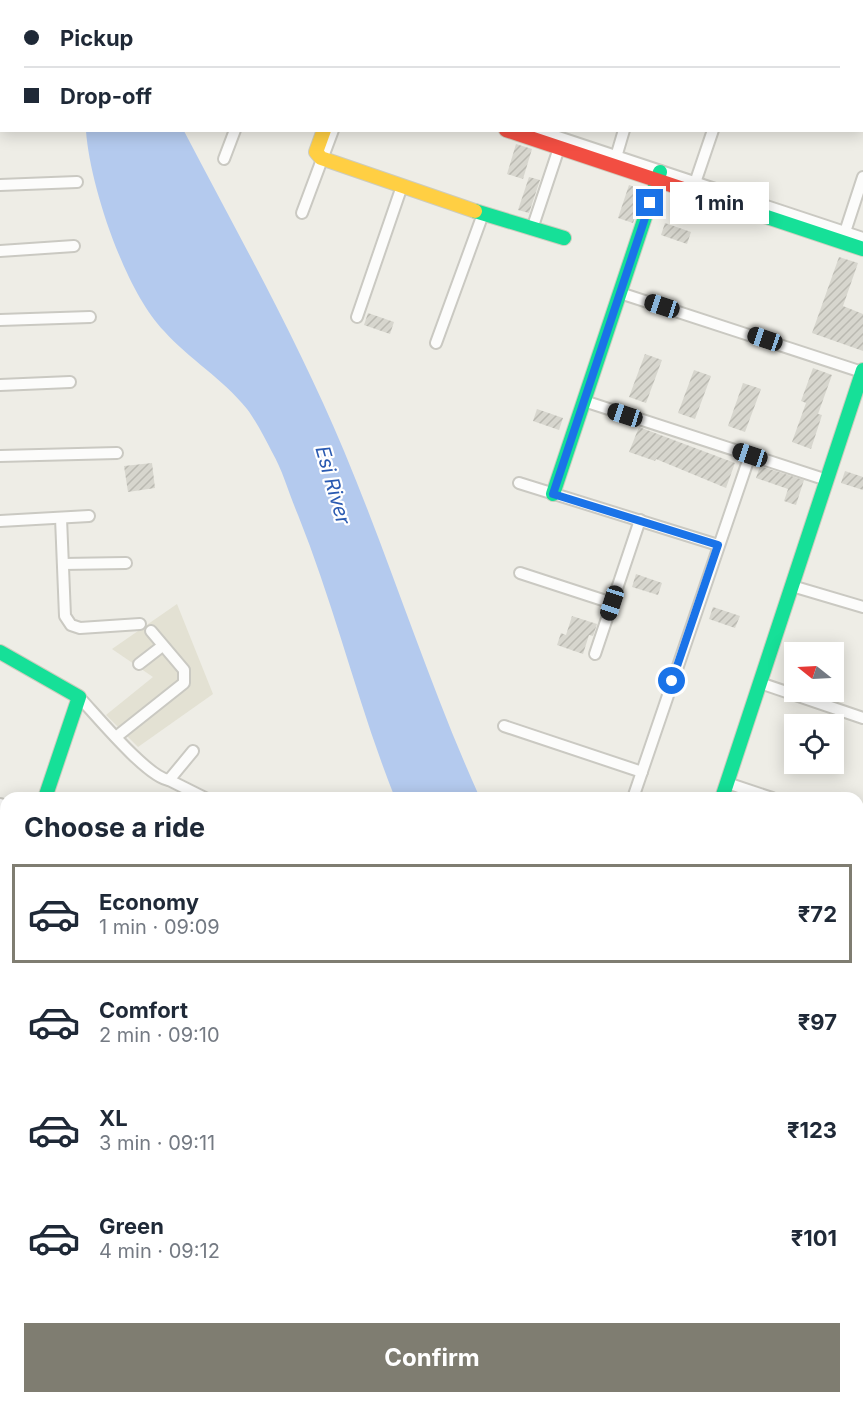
<!DOCTYPE html>
<html lang="en">
<head>
<meta charset="utf-8">
<style>
  :root { --surface:#fff; --page:#f6f6f7; --text:#1f2937; --muted:#747a83; --line:#e0e1e3; --accent:#7f7d71 }
  body { margin:0; font-family:Inter,sans-serif; background:var(--page); color:var(--text); height:100vh; display:flex; flex-direction:column; font-size:22px; white-space:nowrap }
  * { box-sizing:border-box; margin:0 }
  p { font-size:20px; color:var(--muted) }
  .icon { flex:none; width:33px; height:33px; fill:none; stroke:currentColor; stroke-width:2; stroke-linecap:round; stroke-linejoin:round }
  .map { position:relative; flex:1; overflow:hidden }
  .drawer { position:absolute; left:0px; top:792px; width:864px; height:612px; display:flex; flex-direction:column; background:var(--surface); border-radius:18px 18px 0 0; box-shadow:0 3px 15px #0003 }
  .drawer>* { flex:none }
  .hud { position:absolute; left:0px; top:0px; width:864px; height:132px; box-shadow:0 3px 15px #0003; display:grid; align-content:center; height:132px; padding:0 24px; background:var(--surface) }
  .needle { width:39px; rotate:288deg }
  .fabs { position:absolute; left:784px; top:642px; display:grid; gap:12px }
  .fabs a { display:grid; place-items:center; width:60px; height:60px; border-radius:0px; background:var(--surface); box-shadow:0 3px 15px #0003; font-size:30px }
  .end { position:absolute; width:27px; height:27px; margin:-14px; border:8px solid #1a73e8; background:#fff; box-shadow:0 0 0 3px #fff }
  .from { border-radius:50% }
  .bubble { position:absolute; height:42px; border-radius:0px; background:var(--surface); box-shadow:0 3px 15px #0003; font-size:20px; font-weight:700; line-height:42px; text-align:center }
  .car { position:absolute; width:18px; height:36px; margin:-18px -9px; border-radius:8px; box-shadow:0 0 4px 2px #0007; background:linear-gradient(#222 24%,#8ab4d8 0 40%,#222 0 76%,#8ab4d8 0 86%,#222 0) }
  .hud b { display:flex; align-items:center; gap:21px; height:57px; font-size:22px }
  .hud b+b { border-top:2px solid var(--line) }
  .hud i { width:15px; height:15px; background:var(--text) }
  ul { padding:0; list-style:none }
  li { display:flex; align-items:center; gap:18px; height:99px; margin:0 12px 9px; padding:0 12px; border:3px solid transparent; border-radius:0px }
  li div { flex:1 }
  li b { display:block; font-size:22px }
  li em { font-style:normal; font-weight:700 }
  li.selected { border-color:var(--accent) }
  li>.icon { width:54px; height:54px; stroke-width:1.5 }
  h2 { padding:0 24px; font-size:27px; line-height:72px }
  .cta { display:flex; gap:12px; margin-top:auto; padding:12px 24px }
  .cta a { flex:1; height:69px; border-radius:0px; background:var(--accent); color:#fff; font-size:24px; font-weight:700; line-height:69px; text-align:center }
  .map>svg:first-child { display:block }
  .residential { fill:#e3e1d3 }
  .water { fill:#b4caee }
  .building { fill:url(#building-hatch) }
  .lines { fill:none; stroke-linecap:round; stroke-linejoin:round }
  .street-casing { stroke:#cac9c2; stroke-width:14 }
  .fast-casing { stroke:#cdccbd; stroke-width:16 }
  .slow-casing { stroke:#cdccbd; stroke-width:16 }
  .jam-casing { stroke:#cdccbd; stroke-width:16 }
  .street { stroke:#fcfcfb; stroke-width:10 }
  .fast { stroke:#16e098; stroke-width:14 }
  .slow { stroke:#ffcf43; stroke-width:14 }
  .jam { stroke:#f24e42; stroke-width:14 }
  .route { stroke:#1a73e8; stroke-width:8 }
  .labels { text-anchor:middle; stroke-width:4.5; stroke-linejoin:round; paint-order:stroke }
  .water-label { font-size:20px; font-style:italic; fill:#2a5ab1; stroke:#fff }
</style>
</head>
<body>
<div class="map">
<svg width="863" height="1404" viewBox="0 0 863 1404">
  <defs>
    <pattern id="building-hatch" width="6" height="6" patternUnits="userSpaceOnUse" patternTransform="scale(1.5)"><rect width="6" height="6" fill="#d7d6ce"/><path d="M-1 1l2-2M0 6l6-6M5 7l2-2" fill="none" stroke="#bab9b1"/></pattern>
  </defs>
  <rect width="100%" height="100%" fill="#eeede6"/>
  <g class="residential">
    <polygon points="177,604 213,694 138,747 106,715 153,677 112,649"/>
    <polygon points="0,954 6,956 6,1398 858,1398 858,1349 863,1351 863,1404 0,1404"/>
  </g>
  <g class="water">
    <path d="M 86,131 L 184,131 C 239,236 298,341 344,451 C 392,566 429,685 480,798 L 395,798 C 358,705 335,607 298,515 C 289,494 283,471 272,452 C 265,438 256,421 247,409 C 223,379 189,359 164,331 C 125,291 90,186 86,131 Z"/>
    <polygon points="858,1178 863,1179 863,1321 858,1319"/>
  </g>
  <g class="building">
    <polygon points="516,144 532,149 523,179 507,174"/>
    <polygon points="529,177 540,180 529,213 518,210"/>
    <polygon points="629,185 644,190 633,223 618,218"/>
    <polygon points="665,223 691,232 687,244 661,235"/>
    <polygon points="839,257 858,263 843,306 863,314 863,351 812,333"/>
    <polygon points="368,313 394,322 390,334 364,325"/>
    <polygon points="645,354 662,360 646,403 629,397"/>
    <polygon points="813,368 832,375 818,414 822,415 811,449 792,442 806,403 801,401"/>
    <polygon points="694,370 711,376 695,419 678,413"/>
    <polygon points="743,383 761,389 745,432 728,426"/>
    <polygon points="537,409 563,418 559,430 533,421"/>
    <polygon points="639,427 735,463 726,488 656,459 655,461 629,452"/>
    <polygon points="152,463 155,488 128,492 124,466"/>
    <polygon points="760,466 804,480 796,505 784,501 788,489 756,478"/>
    <polygon points="845,471 863,477 863,490 841,483"/>
    <polygon points="636,574 662,583 658,595 632,587"/>
    <polygon points="713,607 740,616 735,628 709,619"/>
    <polygon points="572,616 597,624 593,636 589,635 583,654 557,645 561,633 566,635"/>
  </g>
  <g class="lines">
    <defs>
      <g id="street">
        <polyline points="792,0 796,2"/>
        <polyline points="44,2 46,0"/>
        <polyline points="279,2 280,0"/>
        <polyline points="368,2 369,0"/>
        <polyline points="378,2 379,0"/>
        <polyline points="462,2 463,0"/>
        <polyline points="581,2 581,0"/>
        <polyline points="669,2 670,0"/>
        <polyline points="756,2 756,0"/>
        <polyline points="840,2 841,0"/>
        <polyline points="862,24 863,24"/>
        <polyline points="0,28 2,28"/>
        <polyline points="0,92 2,92"/>
        <polyline points="537,130 863,238"/>
        <polyline points="616,157 624,130"/>
        <polyline points="224,159 235,130"/>
        <polyline points="695,183 713,130"/>
        <polyline points="0,185 77,182"/>
        <polyline points="302,213 333,130"/>
        <polyline points="532,229 559,148"/>
        <polyline points="845,232 863,177"/>
        <polyline points="0,251 74,246"/>
        <polyline points="620,293 862,372"/>
        <polyline points="357,317 402,186"/>
        <polyline points="0,320 90,317"/>
        <polyline points="436,343 483,214"/>
        <polyline points="0,385 70,382"/>
        <polyline points="584,401 827,480"/>
        <polyline points="0,456 117,453"/>
        <polyline points="519,483 718,545"/>
        <polyline points="61,518 65,616 71,625 80,628 140,624"/>
        <polyline points="0,521 89,516"/>
        <polyline points="63,564 126,563"/>
        <polyline points="520,573 612,603"/>
        <polyline points="792,586 863,607"/>
        <polyline points="595,654 640,520"/>
        <polyline points="139,664 161,647"/>
        <polyline points="760,683 863,718"/>
        <path d="M 79,697 C 96,715 148,778 169,780 L 193,751"/>
        <polyline points="504,726 642,772"/>
        <polyline points="116,737 184,683 184,670 151,631"/>
        <polyline points="169,780 205,798"/>
        <polyline points="727,783 772,798"/>
        <polyline points="633,798 750,455"/>
        <polyline points="0,804 6,806"/>
        <polyline points="858,828 863,829"/>
        <polyline points="858,913 863,915"/>
        <polyline points="0,966 6,968"/>
        <polyline points="858,996 863,982"/>
        <polyline points="858,1026 863,1028"/>
        <polyline points="0,1072 6,1074"/>
        <polyline points="0,1180 6,1182"/>
        <polyline points="0,1288 6,1290"/>
        <polyline points="858,1371 863,1373"/>
        <polyline points="64,1398 84,1404"/>
        <polyline points="419,1398 436,1404"/>
        <polyline points="674,1398 692,1404"/>
        <polyline points="0,1401 6,1383"/>
        <polyline points="16,1404 18,1398"/>
        <polyline points="226,1404 228,1398"/>
        <polyline points="376,1404 381,1398"/>
        <polyline points="701,1404 702,1398"/>
      </g>
      <g id="fast">
        <polyline points="743,209 863,249"/>
        <polyline points="475,211 564,238"/>
        <polyline points="553,494 660,172"/>
        <polyline points="0,652 79,697 45,798"/>
        <polyline points="722,798 863,370"/>
      </g>
      <polyline id="slow" points="324,130 316,152 321,158 475,211"/>
      <polyline id="jam" points="506,130 743,209"/>
    </defs>
    <use href="#street" class="street-casing"/>
    <use href="#fast" class="fast-casing"/>
    <use href="#slow" class="slow-casing"/>
    <use href="#jam" class="jam-casing"/>
    <use href="#street" class="street"/>
    <use href="#fast" class="fast"/>
    <use href="#slow" class="slow"/>
    <use href="#jam" class="jam"/>
  </g>
  <g class="lines">
    <polyline class="route" points="650,203 553,494 718,545 672,681"/>
  </g>
  <g class="labels">
    <g class="water-label">
      <text transform="translate(333 485) rotate(74)" y="7">Esi River</text>
    </g>
  </g>
</svg>
<div class="fabs">
<a><svg class="needle" viewBox="-14 -14 28 28"><path d="M0-13l5 13h-10z" fill="#e53935"/><path d="M0 13l5-13h-10z" fill="#747a83"/></svg></a>
<a><svg class="icon" aria-label="locate" viewBox="0 0 24 24"><circle cx="12" cy="12" r="6"/><path d="M12 2v4M12 18v4M2 12h4M18 12h4"/></svg></a>
</div>
<i class="end from" style="left:672px;top:681px"></i>
<i class="end" style="left:650px;top:203px"></i>
<div class="bubble" style="left:670px;top:182px;width:99px">1 min</div>
<i class="car" style="left:662px;top:306px;rotate:288deg"></i>
<i class="car" style="left:765px;top:339px;rotate:289deg"></i>
<i class="car" style="left:625px;top:415px;rotate:288deg"></i>
<i class="car" style="left:750px;top:455px;rotate:288deg"></i>
<i class="car" style="left:612px;top:603px;rotate:198deg"></i>
<div class="hud">
<b><i class="from"></i>Pickup</b>
<b><i></i>Drop-off</b>
</div>
<section class="drawer">
<h2>Choose a ride</h2>
<ul>
<li class="selected"><svg class="icon" aria-label="car" viewBox="0 0 24 24"><path d="M5 17H2v-5l4-1 3-4h7l3 4 3 1v5h-3M9 17h6M6 11h13"/><circle cx="7" cy="17" r="2"/><circle cx="17" cy="17" r="2"/></svg><div><b>Economy</b><p>1 min · 09:09</p></div><em>₹72</em></li>
<li><svg class="icon" aria-label="car" viewBox="0 0 24 24"><path d="M5 17H2v-5l4-1 3-4h7l3 4 3 1v5h-3M9 17h6M6 11h13"/><circle cx="7" cy="17" r="2"/><circle cx="17" cy="17" r="2"/></svg><div><b>Comfort</b><p>2 min · 09:10</p></div><em>₹97</em></li>
<li><svg class="icon" aria-label="car" viewBox="0 0 24 24"><path d="M5 17H2v-5l4-1 3-4h7l3 4 3 1v5h-3M9 17h6M6 11h13"/><circle cx="7" cy="17" r="2"/><circle cx="17" cy="17" r="2"/></svg><div><b>XL</b><p>3 min · 09:11</p></div><em>₹123</em></li>
<li><svg class="icon" aria-label="car" viewBox="0 0 24 24"><path d="M5 17H2v-5l4-1 3-4h7l3 4 3 1v5h-3M9 17h6M6 11h13"/><circle cx="7" cy="17" r="2"/><circle cx="17" cy="17" r="2"/></svg><div><b>Green</b><p>4 min · 09:12</p></div><em>₹101</em></li>
</ul>
<div class="cta"><a>Confirm</a></div>
</section>
</div>
</body>
</html>
